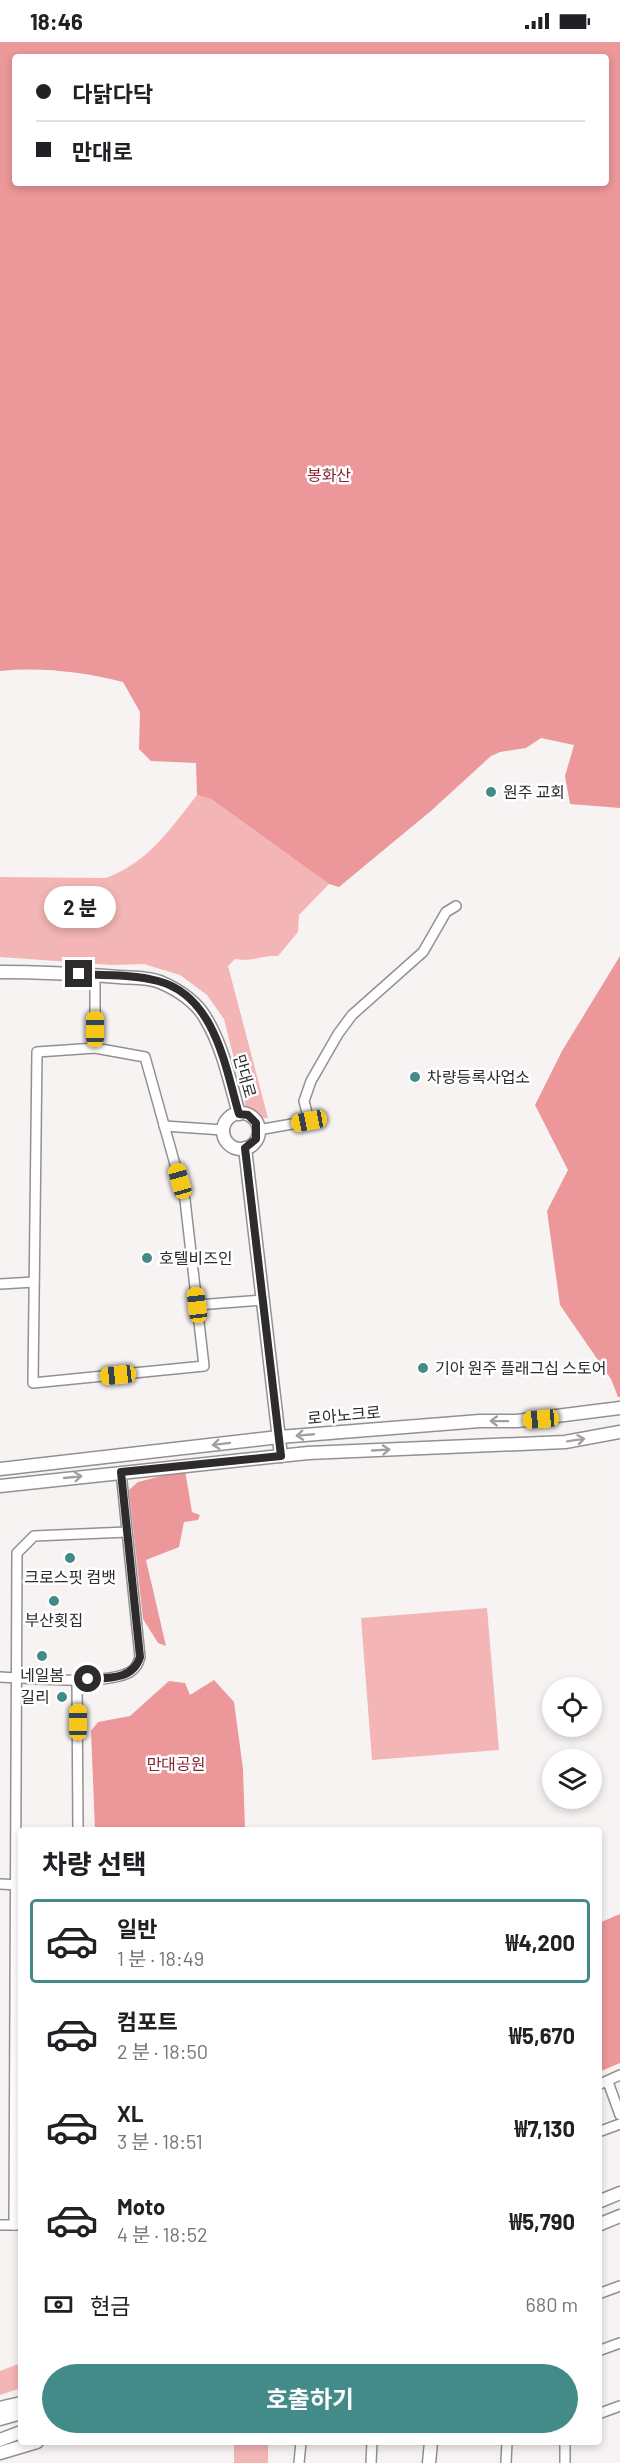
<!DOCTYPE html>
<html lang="ko">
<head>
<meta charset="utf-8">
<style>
  :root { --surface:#fff; --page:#f6f6f6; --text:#202124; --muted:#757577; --line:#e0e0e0; --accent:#438b89 }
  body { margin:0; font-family:Barlow,"Noto Sans KR",sans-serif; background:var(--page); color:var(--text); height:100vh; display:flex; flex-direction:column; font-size:22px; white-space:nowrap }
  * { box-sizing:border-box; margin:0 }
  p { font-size:20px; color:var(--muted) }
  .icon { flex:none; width:33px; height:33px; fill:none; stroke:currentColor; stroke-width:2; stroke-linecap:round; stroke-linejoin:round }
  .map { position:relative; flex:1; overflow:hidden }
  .drawer { position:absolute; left:18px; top:1785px; width:584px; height:618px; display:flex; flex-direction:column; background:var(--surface); border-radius:6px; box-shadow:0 3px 9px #0003 }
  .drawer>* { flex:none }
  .banner { position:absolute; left:12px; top:12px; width:597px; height:132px; border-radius:6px; box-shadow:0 3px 9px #0003; display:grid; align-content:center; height:132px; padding:0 24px; background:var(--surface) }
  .tools { position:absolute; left:542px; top:1635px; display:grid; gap:12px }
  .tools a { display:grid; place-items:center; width:60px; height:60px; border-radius:50%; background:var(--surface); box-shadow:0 3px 9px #0003; font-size:30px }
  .end { position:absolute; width:27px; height:27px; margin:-14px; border:8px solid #2d2b2b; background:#fff; box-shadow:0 0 0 3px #fff }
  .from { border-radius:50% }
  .bubble { position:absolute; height:42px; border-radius:21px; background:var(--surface); box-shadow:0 3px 9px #0003; font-size:20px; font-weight:700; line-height:42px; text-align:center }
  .car { position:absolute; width:18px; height:36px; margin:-18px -9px; border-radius:8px; box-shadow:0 0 4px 2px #0007; background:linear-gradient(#f5c518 24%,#345 0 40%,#f5c518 0 76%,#345 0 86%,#f5c518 0) }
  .banner b { display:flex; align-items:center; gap:21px; height:57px; font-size:22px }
  .banner b+b { border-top:2px solid var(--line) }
  .banner i { width:15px; height:15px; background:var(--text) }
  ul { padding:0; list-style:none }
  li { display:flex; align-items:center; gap:18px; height:84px; margin:0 12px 9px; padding:0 12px; border:3px solid transparent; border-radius:6px }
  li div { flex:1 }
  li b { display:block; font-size:22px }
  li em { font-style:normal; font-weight:700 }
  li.current { border-color:var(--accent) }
  li>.icon { width:54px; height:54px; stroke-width:1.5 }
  h2 { padding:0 24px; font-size:27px; line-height:72px }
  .pay { display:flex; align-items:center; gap:15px; height:66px; padding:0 24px; font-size:22px }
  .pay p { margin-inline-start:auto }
  .primary-button { display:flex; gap:12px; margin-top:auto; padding:12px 24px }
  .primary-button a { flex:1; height:69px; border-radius:36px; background:var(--accent); color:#fff; font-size:24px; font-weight:700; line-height:69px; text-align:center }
  .status { display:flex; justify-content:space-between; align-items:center; height:42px; padding:0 30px; background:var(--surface); direction:ltr }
  .status svg { height:16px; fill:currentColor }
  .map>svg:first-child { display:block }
  .green { fill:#f3b5b6 }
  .forest { fill:#ec9799; fill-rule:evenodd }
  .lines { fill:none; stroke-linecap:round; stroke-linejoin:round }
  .minor-casing { stroke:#949090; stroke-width:12 }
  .tertiary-casing { stroke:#949090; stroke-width:15 }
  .minor { stroke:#fff; stroke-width:9 }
  .tertiary { stroke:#fff; stroke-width:12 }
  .oneway { stroke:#a0a0a0 }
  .route { stroke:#2d2b2b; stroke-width:8 }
  .poi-dot { fill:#438b89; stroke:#fff; stroke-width:2 }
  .labels { text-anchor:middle; stroke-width:5; stroke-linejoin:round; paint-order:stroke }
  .park-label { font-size:16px; fill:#872531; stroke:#fff }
  .poi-label { font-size:16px; fill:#2d2b2b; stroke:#fff; text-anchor:start }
  .street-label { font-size:16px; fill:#2d2b2b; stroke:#fff }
</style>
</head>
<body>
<div class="status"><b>18:46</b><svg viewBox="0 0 49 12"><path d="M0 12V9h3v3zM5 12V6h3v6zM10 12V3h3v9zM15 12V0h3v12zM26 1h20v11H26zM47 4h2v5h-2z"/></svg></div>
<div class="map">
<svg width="620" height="2421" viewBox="0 0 620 2421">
  <rect width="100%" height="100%" fill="#f8f3f3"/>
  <g class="green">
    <path d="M 197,753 L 211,757 L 329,842 L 299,873 L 298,890 L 278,914 C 260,913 255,920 235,917 L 228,924 L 268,1076 L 253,1077 L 248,1073 L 224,977 L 207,953 L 180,933 L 144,922 L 112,923 L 0,915 L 0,835 L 106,836 C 149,820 170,787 197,753 Z"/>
    <polygon points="487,1566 499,1708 372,1718 361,1576"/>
    <polygon points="21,2321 21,2346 0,2353 0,2329"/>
    <rect x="234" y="2400" width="34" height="21"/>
  </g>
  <g class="forest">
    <path d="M 0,0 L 620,0 L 620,766 L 570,762 L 565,734 L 574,703 L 541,696 L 526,706 L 500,710 L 491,714 L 432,768 L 339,845 L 329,842 L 211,757 L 197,753 L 196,721 L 151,719 L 139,707 L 140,670 L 123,640 C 83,630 41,625 0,629 ZM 15,15 L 606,15 L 606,141 L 15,141 Z"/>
    <polygon points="620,914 620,1355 618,1355 611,1337 560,1263 547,1169 568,1128 535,1063 562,1009"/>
    <polygon points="185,1428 192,1470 200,1473 198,1478 184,1480 179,1505 146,1518 166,1604 158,1601 143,1577 129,1448 138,1440"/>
    <polygon points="214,1638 234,1660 243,1727 245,1788 95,1788 91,1689 98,1680 130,1674 169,1639 185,1641 190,1653"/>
    <polygon points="620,1872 620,2021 599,2030 599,1881"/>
  </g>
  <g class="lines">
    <defs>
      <g id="minor">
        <polyline points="95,1006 145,1015 185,1158 204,1324 33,1341 37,1010 95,1006 95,933"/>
        <polyline points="164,1084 223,1088"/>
        <polyline points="258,1088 309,1079 304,1059 311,1039 338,992 352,973 423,910 446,870 456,864"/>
        <polyline points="0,1242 34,1240"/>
        <polyline points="197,1263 264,1258"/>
        <path d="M 0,1635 C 31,1636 105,1644 130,1630 C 136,1626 138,1622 140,1615 L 121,1430"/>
        <polyline points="77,1637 78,1788"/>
        <polyline points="0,1842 19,1843"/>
        <polyline points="608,2040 620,2073"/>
        <polyline points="598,2043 620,2033"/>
        <polyline points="598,2090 620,2082"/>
        <polyline points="0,2183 21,2183"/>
        <polyline points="14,2183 17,1511 34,1494 127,1490"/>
        <polyline points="598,2252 620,2244"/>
        <polyline points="598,2309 620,2301"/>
        <polyline points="598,2372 620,2364"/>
        <polyline points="299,2421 301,2400"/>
        <polyline points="371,2421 372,2400"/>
        <polyline points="506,2421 507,2400"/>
        <polyline points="565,2421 565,2400"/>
      </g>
      <g id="tertiary">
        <path d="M 0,930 C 40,930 79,932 119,935 C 132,936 148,935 160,940 C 177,947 197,960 206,977 C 223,1005 230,1040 239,1072"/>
        <circle cx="241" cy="1089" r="18"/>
        <polyline points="245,1106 281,1414"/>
        <polyline points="0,1427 279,1395 480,1379 517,1379 620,1366"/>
        <polyline points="0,1444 308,1411 565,1400 620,1390"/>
        <polyline points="598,2160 620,2151"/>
        <polyline points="598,2183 620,2174"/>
        <polyline points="0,2366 21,2361"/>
        <polyline points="0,2377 21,2371"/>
        <polyline points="0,2398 21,2390"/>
        <polyline points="0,2411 37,2400"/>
        <polyline points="429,2421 431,2400"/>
      </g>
    </defs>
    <use href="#minor" class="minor-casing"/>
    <use href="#tertiary" class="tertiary-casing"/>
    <use href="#minor" class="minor"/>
    <use href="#tertiary" class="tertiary"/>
  </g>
  <defs><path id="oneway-shaft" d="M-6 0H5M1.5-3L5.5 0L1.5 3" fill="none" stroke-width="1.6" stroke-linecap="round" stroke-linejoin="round" transform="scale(1.5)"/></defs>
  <g class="oneway">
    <use href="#oneway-shaft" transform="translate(499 1379) rotate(-179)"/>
    <use href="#oneway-shaft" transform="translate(305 1393) rotate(175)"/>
    <use href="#oneway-shaft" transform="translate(576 1398) rotate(-9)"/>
    <use href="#oneway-shaft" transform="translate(221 1402) rotate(173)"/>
    <use href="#oneway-shaft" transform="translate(381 1408) rotate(-3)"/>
    <use href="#oneway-shaft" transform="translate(73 1435) rotate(-6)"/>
  </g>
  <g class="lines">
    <path class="route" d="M 79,932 C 104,934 133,932 158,939 C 215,954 225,1024 239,1072 L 248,1073 L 256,1081 L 256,1097 L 245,1106 L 281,1414 L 121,1430 L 140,1615 C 133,1638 108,1636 88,1637"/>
  </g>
  <g class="poi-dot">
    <circle cx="491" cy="750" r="6"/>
    <circle cx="415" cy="1035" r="6"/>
    <circle cx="147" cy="1216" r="6"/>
    <circle cx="423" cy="1326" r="6"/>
    <circle cx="70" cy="1516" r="6"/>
    <circle cx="54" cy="1559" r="6"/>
    <circle cx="42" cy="1614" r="6"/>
    <circle cx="62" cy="1655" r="6"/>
  </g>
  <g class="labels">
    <g class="park-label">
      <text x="329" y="439">봉화산</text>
      <text x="176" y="1728">만대공원</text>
    </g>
    <g class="poi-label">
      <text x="503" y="756">원주 교회</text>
      <text x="427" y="1041">차량등록사업소</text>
      <text x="159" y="1222">호텔비즈인</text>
      <text x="435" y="1332">기아 원주 플래그십 스토어</text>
      <text x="70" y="1541" text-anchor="middle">크로스핏 컴뱃</text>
      <text x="54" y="1584" text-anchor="middle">부산횟집</text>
      <text x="42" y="1639" text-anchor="middle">네일봄</text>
      <text x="50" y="1661" text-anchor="end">길리</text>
    </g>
    <g class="street-label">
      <text transform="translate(245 1034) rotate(74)" y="6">만대로</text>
      <text transform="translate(344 1373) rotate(-5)" y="6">로아노크로</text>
    </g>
  </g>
</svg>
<div class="tools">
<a><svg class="icon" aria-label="locate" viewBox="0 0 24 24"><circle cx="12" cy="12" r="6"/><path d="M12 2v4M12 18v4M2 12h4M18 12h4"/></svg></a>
<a><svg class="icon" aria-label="layers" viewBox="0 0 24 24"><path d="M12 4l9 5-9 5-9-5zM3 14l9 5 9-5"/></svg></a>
</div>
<i class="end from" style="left:88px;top:1637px"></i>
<i class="end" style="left:79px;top:932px"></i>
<div class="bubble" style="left:44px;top:844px;width:72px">2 분</div>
<i class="car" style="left:95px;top:987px;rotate:0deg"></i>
<i class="car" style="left:309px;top:1079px;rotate:259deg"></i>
<i class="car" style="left:180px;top:1139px;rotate:344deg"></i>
<i class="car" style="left:197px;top:1263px;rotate:353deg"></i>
<i class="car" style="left:118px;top:1333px;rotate:264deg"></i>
<i class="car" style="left:541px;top:1377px;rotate:265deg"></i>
<i class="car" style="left:78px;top:1680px;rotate:0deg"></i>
<div class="banner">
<b><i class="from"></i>다닭다닥</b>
<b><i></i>만대로</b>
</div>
<section class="drawer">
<h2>차량 선택</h2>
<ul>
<li class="current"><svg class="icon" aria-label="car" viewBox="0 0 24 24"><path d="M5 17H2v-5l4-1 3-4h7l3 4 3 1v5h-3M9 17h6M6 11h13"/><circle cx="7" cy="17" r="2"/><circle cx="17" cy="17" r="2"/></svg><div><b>일반</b><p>1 분 · 18:49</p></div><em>₩4,200</em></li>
<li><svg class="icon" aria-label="car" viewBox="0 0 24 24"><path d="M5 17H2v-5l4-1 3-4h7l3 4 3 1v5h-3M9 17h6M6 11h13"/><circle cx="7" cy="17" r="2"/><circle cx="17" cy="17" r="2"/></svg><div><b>컴포트</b><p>2 분 · 18:50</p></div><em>₩5,670</em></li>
<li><svg class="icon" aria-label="car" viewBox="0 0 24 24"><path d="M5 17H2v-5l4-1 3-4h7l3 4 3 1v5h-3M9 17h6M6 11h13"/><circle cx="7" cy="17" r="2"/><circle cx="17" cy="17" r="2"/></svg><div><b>XL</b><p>3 분 · 18:51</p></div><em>₩7,130</em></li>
<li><svg class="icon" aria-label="car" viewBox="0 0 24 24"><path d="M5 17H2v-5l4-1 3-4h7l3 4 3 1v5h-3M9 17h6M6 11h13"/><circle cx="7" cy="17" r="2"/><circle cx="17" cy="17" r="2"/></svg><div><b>Moto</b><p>4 분 · 18:52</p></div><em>₩5,790</em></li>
</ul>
<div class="pay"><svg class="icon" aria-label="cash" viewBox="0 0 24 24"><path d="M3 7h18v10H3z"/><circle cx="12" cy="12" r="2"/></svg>현금<p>680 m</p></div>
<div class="primary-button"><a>호출하기</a></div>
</section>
</div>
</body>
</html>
